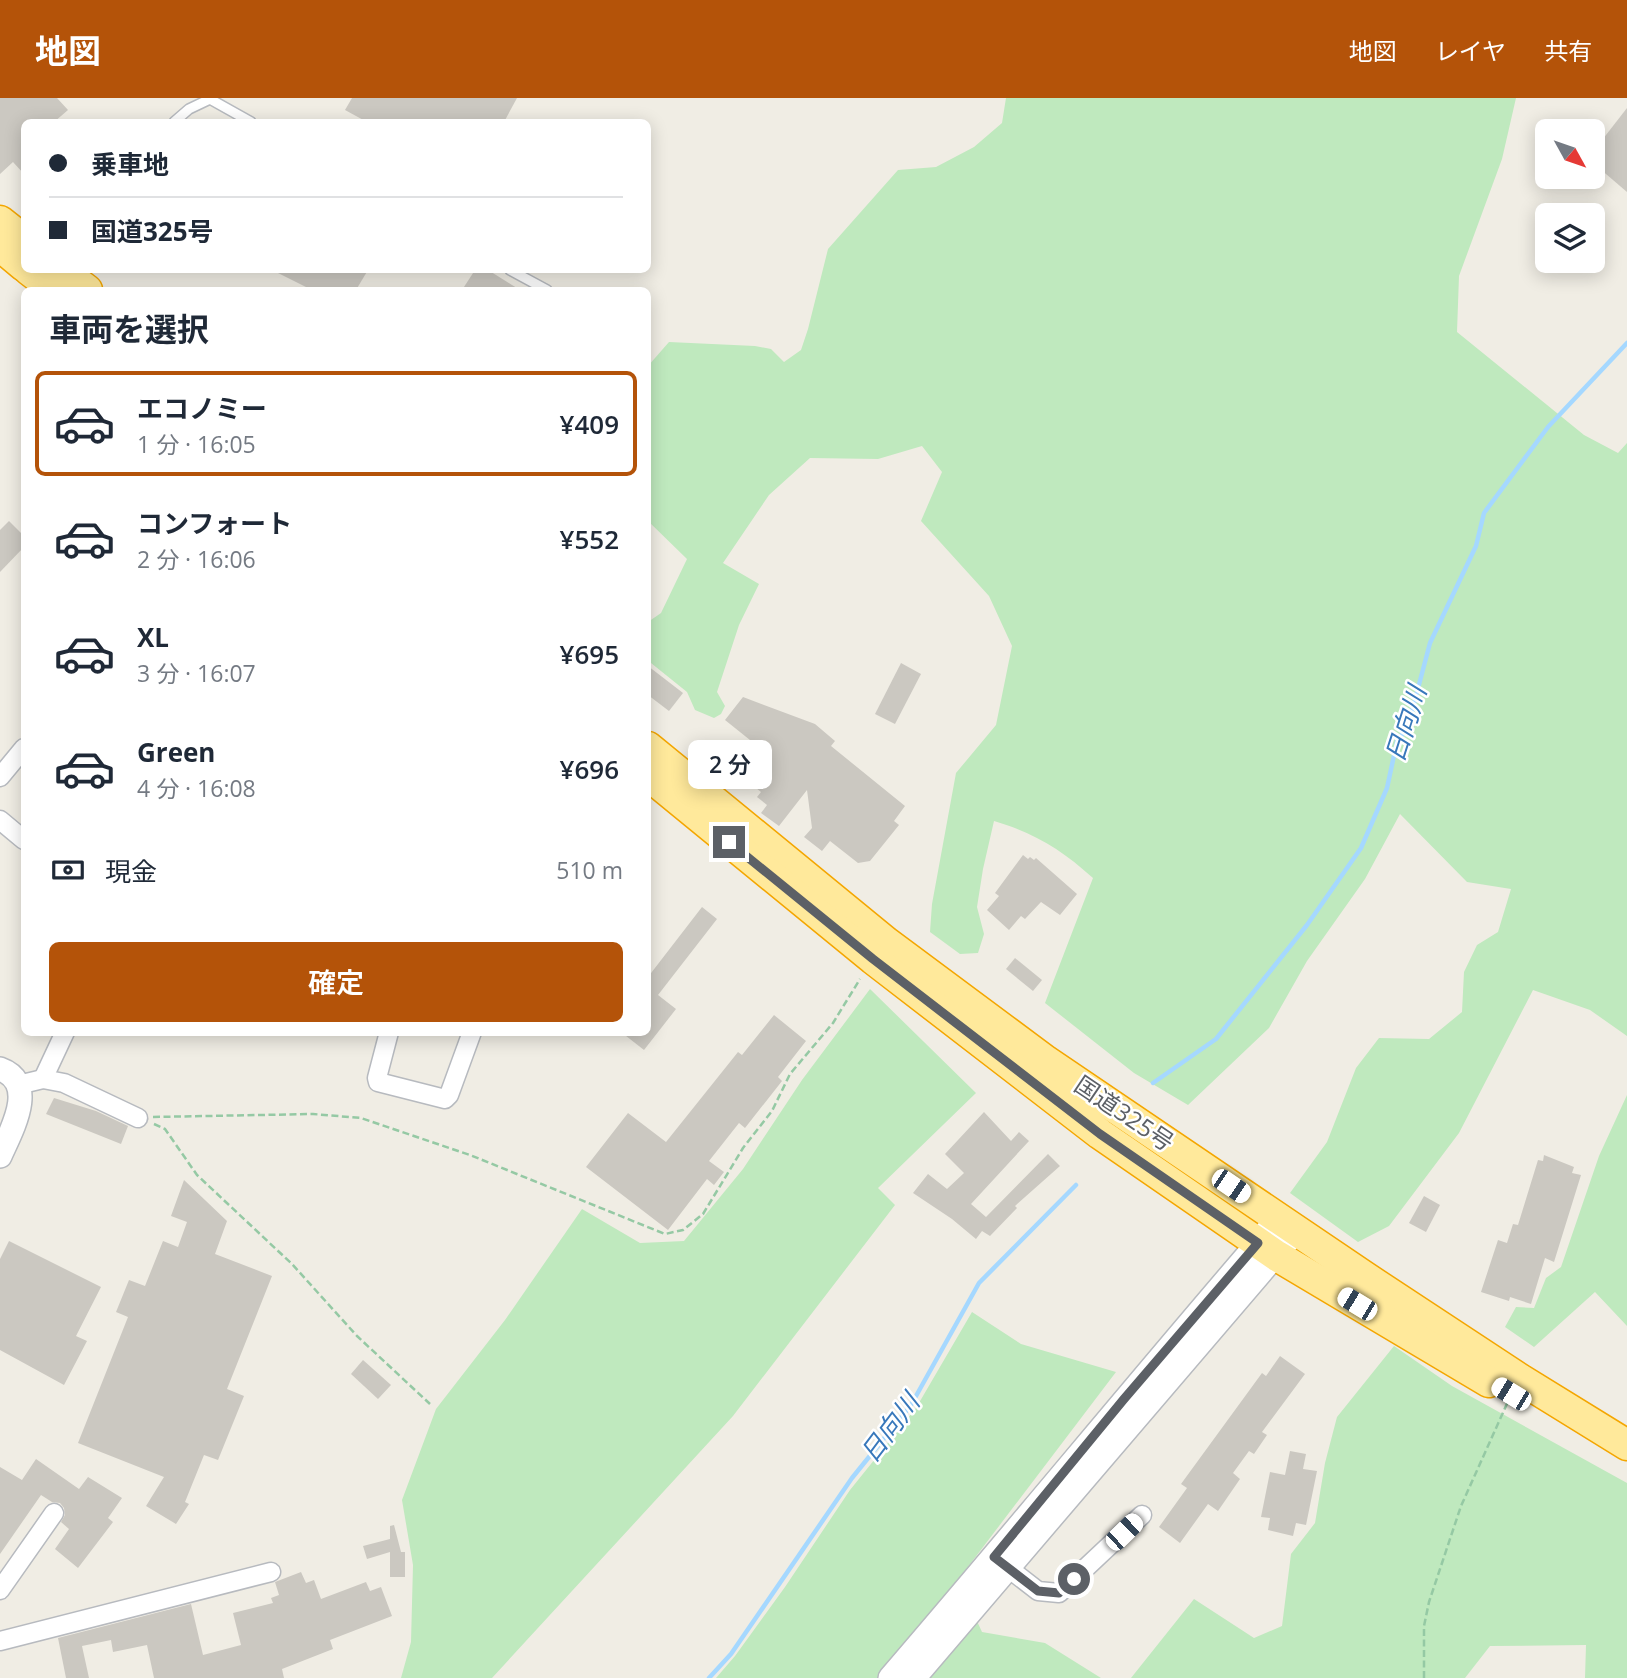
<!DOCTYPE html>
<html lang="ja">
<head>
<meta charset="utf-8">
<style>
  :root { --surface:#fff; --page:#f2f2f3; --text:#1f2937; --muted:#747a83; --line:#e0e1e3; --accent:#b45309 }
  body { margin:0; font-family:"Open Sans","Noto Sans JP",sans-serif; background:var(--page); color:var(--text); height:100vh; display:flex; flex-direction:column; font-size:26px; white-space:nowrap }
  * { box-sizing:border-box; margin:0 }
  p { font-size:23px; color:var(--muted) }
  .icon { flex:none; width:38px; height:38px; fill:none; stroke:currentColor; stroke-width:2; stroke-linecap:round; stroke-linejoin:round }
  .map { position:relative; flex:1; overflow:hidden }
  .drawer { position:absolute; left:21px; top:189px; width:630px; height:749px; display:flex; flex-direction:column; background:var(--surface); border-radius:10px; box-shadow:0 4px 18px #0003 }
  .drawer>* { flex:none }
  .top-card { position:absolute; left:21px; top:21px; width:630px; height:154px; border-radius:10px; box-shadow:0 4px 18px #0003; display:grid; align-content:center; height:154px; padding:0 28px; background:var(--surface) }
  .needle { width:46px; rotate:130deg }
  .fabs { position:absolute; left:1535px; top:21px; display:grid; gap:14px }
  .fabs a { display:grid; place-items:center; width:70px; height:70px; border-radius:10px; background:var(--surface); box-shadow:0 4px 18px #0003; font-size:35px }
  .end { position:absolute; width:32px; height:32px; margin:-16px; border:9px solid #5c6066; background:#fff; box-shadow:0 0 0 4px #fff }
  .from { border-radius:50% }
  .bubble { position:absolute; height:49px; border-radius:10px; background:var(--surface); box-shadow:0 4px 18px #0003; font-size:23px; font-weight:600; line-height:49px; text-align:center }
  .car { position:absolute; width:21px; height:42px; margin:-21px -10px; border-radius:9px; box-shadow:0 0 5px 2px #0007; background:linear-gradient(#fff 24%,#345 0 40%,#fff 0 76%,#345 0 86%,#fff 0) }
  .top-card b { display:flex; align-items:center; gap:24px; height:66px; font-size:26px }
  .top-card b+b { border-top:2px solid var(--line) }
  .top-card i { width:18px; height:18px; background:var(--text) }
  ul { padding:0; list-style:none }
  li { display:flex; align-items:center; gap:21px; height:105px; margin:0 14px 10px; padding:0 14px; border:4px solid transparent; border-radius:10px }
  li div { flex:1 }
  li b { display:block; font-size:26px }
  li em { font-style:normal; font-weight:600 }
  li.on { border-color:var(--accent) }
  li>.icon { width:63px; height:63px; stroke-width:1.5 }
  h2 { padding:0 28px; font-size:32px; line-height:84px }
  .pay { display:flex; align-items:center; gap:18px; height:77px; padding:0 28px; font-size:26px }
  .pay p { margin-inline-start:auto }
  .primary-button { display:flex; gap:14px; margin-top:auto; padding:14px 28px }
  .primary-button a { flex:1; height:80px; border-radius:10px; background:var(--accent); color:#fff; font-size:28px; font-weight:600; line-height:80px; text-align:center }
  header { display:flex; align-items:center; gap:42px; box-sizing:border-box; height:98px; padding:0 35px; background:var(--accent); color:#fff }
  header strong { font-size:33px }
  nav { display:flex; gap:38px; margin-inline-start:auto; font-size:24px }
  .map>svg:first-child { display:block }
  .green { fill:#bfe9be }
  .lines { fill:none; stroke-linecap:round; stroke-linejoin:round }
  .stream { stroke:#a5d8ff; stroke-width:4.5 }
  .building { fill:#cbc8c1 }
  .service-casing { stroke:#b7babf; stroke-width:12 }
  .minor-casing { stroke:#b7babf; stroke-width:21 }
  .tertiary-casing { stroke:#b7babf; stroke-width:26 }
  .trunk-casing { stroke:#f4a600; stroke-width:33 }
  .path { stroke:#95c9a4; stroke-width:2.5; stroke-dasharray:7 3.5; stroke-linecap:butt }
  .service { stroke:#fff; stroke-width:9 }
  .minor { stroke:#fff; stroke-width:18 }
  .tertiary { stroke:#fff; stroke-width:23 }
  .trunk { stroke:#ffe99b; stroke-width:30 }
  .route { stroke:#5c6066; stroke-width:9 }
  .labels { text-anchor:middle; stroke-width:5; stroke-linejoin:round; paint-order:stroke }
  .street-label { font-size:24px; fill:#5c6066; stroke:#fff }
  .water-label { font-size:26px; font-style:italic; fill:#3878bb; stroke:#fff }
</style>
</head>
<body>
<header>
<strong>地図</strong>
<nav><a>地図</a><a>レイヤ</a><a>共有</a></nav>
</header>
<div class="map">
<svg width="1627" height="1580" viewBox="0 0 1627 1580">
  <rect width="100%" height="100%" fill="#f0ede4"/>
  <g class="green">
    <path d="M 1006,0 L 1516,0 L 1502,61 L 1459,178 L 1457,234 L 1584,337 L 1618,355 L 1627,345 L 1627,938 L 1590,912 L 1533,892 L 1459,1035 L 1389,1128 L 1358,1144 L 1290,1095 L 1327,1044 L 1356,970 L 1379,940 L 1429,941 L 1462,914 L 1464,874 L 1477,847 L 1498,834 L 1511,791 L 1467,784 L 1400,716 L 1365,781 L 1307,863 L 1269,930 L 1188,1007 L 1134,975 L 1045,905 L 1093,780 C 1062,752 1035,735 994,723 L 983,771 L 977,809 L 984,836 L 978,855 L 960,856 L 930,834 L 932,806 L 956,675 L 996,627 L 1012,548 L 989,498 L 921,423 L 942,374 L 922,348 L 878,361 L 810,360 L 769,397 L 723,465 L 759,486 L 739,527 L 717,594 L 725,608 L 721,616 L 714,620 L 695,612 L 687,594 L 651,565 L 648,567 L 648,524 L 661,515 L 687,461 L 648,423 L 648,268 L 669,244 L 755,248 L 771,251 L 784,264 L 801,252 L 808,231 L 828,151 L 898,72 L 936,69 L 974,49 L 1002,25 Z"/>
    <polygon points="870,891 976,995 878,1090 895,1107 733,1318 492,1580 401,1580 411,1544 413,1467 402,1402 436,1311 505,1222 582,1111 640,1145 684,1143 743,1071 802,982"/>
    <polygon points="1627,997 1627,1228 1595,1194 1534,1249 1505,1229 1516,1209 1534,1210 1546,1180 1561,1169 1599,1058"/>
    <polygon points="972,1214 1021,1246 1116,1274 958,1482 982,1534 1045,1545 1101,1580 716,1580 735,1558 785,1489 850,1392 916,1310"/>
    <polygon points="1394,1248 1452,1288 1627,1385 1627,1580 1585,1580 1586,1547 1490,1548 1465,1580 1131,1580 1194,1501 1254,1540 1282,1528 1291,1456 1315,1425 1325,1365 1337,1319"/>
  </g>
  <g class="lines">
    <g class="stream">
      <polyline points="1153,985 1216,941 1307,827 1361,750 1387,690 1398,639 1401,639 1412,613 1430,545 1476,448 1484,415 1548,329 1627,245"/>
      <polyline points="709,1580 731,1556 852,1380 911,1307 979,1185 1076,1087"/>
    </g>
  </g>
  <g class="building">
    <polygon points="0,0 57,0 68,12 54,24 24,24 24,76 13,64 0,76"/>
    <polygon points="352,0 517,0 504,24 367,24 345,12"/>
    <polygon points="1627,10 1627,94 1592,64 1592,55"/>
    <polygon points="272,172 368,172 356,192 312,192"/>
    <polygon points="475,172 488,172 520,192 462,192"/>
    <polygon points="9,423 24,438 24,449 0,474 0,432"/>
    <polygon points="901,565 921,576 895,626 875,616"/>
    <polygon points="648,568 683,595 669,613 648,597"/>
    <polygon points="743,599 815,626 835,643 831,648 905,708 894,723 899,727 870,763 858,765 830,743 822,753 804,739 812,730 807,692 779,728 761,715 767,707 757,699 761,694 751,686 771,659 725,622"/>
    <polygon points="1023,757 1028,761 1030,759 1034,762 1036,760 1077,796 1060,817 1041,804 1025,821 1021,818 1009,832 987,812 999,798 995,795"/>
    <polygon points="702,809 717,821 658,897 676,911 644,952 621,934 648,934 648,879"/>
    <polygon points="1015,860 1042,882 1033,893 1006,871"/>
    <polygon points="774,917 806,943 778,979 782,983 745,1030 739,1025 709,1063 724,1074 714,1087 707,1081 668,1132 586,1069 628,1015 666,1044 738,954 742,957"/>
    <polygon points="54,1000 96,1013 128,1028 121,1046 46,1016"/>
    <polygon points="984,1014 1011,1043 1019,1034 1029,1043 971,1106 986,1119 1048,1056 1060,1068 1015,1108 1017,1110 990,1138 982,1133 976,1141 952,1121 913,1095 928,1076 947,1091 964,1075 945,1056"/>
    <polygon points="1544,1057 1574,1069 1572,1075 1581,1077 1554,1164 1545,1160 1531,1206 1510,1199 1509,1203 1481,1194 1498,1142 1507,1145 1513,1126 1518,1127 1538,1062 1543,1063"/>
    <polygon points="184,1082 227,1123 215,1156 272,1178 227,1291 244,1298 218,1362 204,1357 185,1404 189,1406 176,1426 146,1408 164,1379 78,1345 128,1219 116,1214 129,1182 145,1188 163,1143 178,1149 187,1124 171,1118"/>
    <polygon points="1424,1098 1440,1107 1426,1134 1409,1125"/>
    <polygon points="9,1143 101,1189 76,1238 87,1243 64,1287 0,1252 0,1161"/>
    <polygon points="1280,1258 1305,1276 1262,1334 1267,1337 1254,1356 1249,1353 1233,1375 1240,1381 1218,1413 1208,1406 1180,1445 1159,1429 1187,1390 1181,1386 1262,1275 1266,1278"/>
    <polygon points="363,1262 391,1287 378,1301 351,1276"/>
    <polygon points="1290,1353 1306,1356 1303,1371 1317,1373 1306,1427 1296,1425 1293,1438 1268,1432 1270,1420 1261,1419 1270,1374 1285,1377"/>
    <polygon points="36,1361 79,1391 88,1379 122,1400 108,1420 113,1424 78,1470 55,1451 69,1431 61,1424 65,1417 64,1410 60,1405 52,1404 41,1397 0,1456 0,1369 22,1382"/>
    <polygon points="394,1427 401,1454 405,1454 405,1479 390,1479 390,1454 367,1461 363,1448 390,1441 390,1428"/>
    <polygon points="301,1474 306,1485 314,1482 321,1501 366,1484 370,1493 381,1489 392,1518 330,1542 333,1551 282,1571 284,1580 154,1580 147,1547 113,1554 111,1542 82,1548 89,1580 66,1580 58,1540 191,1506 203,1557 241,1547 233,1515 273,1505 271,1500 279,1497 275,1484"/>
  </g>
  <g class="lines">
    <defs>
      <g id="service">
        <polyline points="174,24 189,11 210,1 251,24"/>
        <polyline points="510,172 547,192"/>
      </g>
      <g id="minor">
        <polyline points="0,679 24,650"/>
        <polyline points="0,722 24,742"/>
        <polyline points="389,934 377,980 378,984 445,1001 449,997 472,934"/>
        <polyline points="43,981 65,934"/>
        <polyline points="18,987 43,981 64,985 138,1020"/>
        <polyline points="998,1462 1038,1493 1059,1495 1142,1417"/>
        <polyline points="0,1492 54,1415"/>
        <polyline points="0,1543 271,1474"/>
      </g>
      <g id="tertiary">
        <path d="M 0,971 C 39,985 11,1033 0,1058"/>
        <path d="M 890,1580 C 1014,1436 1134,1289 1258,1145 L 1277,1120"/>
        <polyline points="914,1580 1297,1132"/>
      </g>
      <g id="trunk">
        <polyline points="0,123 24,142"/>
        <polyline points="0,148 24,168"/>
        <polyline points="29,172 55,192"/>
        <polyline points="61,172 87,192"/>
        <polyline points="648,649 886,844 1046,963 1365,1179 1520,1281 1627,1347"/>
        <polyline points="648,677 873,861 1100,1036 1277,1158 1489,1284"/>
      </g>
    </defs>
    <use href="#service" class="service-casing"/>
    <use href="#minor" class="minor-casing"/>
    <use href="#tertiary" class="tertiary-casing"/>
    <use href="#trunk" class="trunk-casing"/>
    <g class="path">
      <polyline points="153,1019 313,1016 361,1020 470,1057 665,1136 683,1132 703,1116 743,1050 772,1013 790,976 833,925 860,881"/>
      <polyline points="154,1026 165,1031 197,1077 292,1166 357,1238 430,1306"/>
      <polyline points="1424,1580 1424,1528 1429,1504 1461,1408 1510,1299"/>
    </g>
    <use href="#service" class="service"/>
    <use href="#minor" class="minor"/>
    <use href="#tertiary" class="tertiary"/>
    <use href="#trunk" class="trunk"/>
  </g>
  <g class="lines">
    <polyline class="route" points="729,744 873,861 1100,1036 1258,1145 1124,1301 994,1459 1038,1493 1059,1495 1074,1481"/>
  </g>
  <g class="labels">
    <g class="street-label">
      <text transform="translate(1124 1016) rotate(34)" y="8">国道325号</text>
    </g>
    <g class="water-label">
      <text transform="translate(1406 626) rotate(-72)" y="9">日向川</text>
      <text transform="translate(890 1330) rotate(-53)" y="9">日向川</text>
    </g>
  </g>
</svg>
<div class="fabs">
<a><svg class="needle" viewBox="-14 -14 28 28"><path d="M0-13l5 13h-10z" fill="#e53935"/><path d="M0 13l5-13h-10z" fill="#747a83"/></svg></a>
<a><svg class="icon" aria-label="layers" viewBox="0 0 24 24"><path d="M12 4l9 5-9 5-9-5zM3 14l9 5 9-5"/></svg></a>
</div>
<i class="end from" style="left:1074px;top:1481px"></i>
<i class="end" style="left:729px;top:744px"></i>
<div class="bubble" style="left:688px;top:642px;width:84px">2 分</div>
<i class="car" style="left:1231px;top:1088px;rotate:124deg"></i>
<i class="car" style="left:1357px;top:1206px;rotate:301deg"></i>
<i class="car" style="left:1511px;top:1296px;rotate:301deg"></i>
<i class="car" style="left:1124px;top:1434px;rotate:46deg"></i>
<div class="top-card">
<b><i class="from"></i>乗車地</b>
<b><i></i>国道325号</b>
</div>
<section class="drawer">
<h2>車両を選択</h2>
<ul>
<li class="on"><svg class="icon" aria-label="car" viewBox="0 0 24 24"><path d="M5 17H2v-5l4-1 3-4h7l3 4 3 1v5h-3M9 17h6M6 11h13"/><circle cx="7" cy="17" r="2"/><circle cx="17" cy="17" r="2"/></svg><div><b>エコノミー</b><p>1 分 · 16:05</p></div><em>¥409</em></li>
<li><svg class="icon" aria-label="car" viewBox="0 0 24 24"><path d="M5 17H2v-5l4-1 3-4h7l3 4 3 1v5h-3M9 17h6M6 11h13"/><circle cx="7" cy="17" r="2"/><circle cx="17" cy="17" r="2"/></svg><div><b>コンフォート</b><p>2 分 · 16:06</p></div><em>¥552</em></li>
<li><svg class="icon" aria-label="car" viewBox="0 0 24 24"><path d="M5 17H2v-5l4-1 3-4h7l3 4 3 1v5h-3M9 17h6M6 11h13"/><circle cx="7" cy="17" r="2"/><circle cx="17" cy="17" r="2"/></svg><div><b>XL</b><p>3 分 · 16:07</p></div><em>¥695</em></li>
<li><svg class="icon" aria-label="car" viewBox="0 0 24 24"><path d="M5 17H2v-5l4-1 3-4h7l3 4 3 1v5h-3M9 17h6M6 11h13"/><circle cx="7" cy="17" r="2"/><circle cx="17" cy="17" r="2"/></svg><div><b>Green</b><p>4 分 · 16:08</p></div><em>¥696</em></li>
</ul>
<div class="pay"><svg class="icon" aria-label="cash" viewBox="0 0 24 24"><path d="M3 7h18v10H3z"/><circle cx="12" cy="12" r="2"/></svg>現金<p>510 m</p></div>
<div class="primary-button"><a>確定</a></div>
</section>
</div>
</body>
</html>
